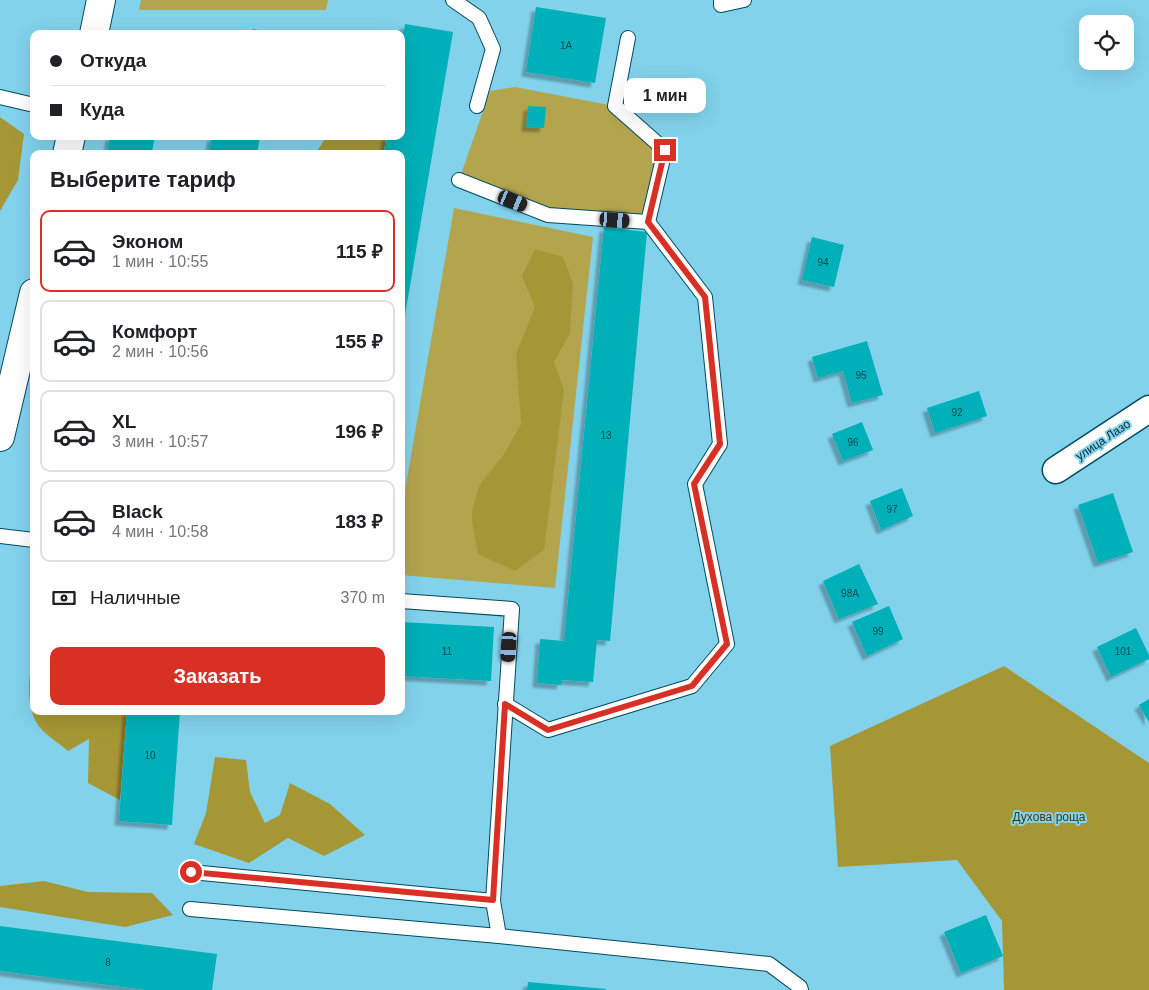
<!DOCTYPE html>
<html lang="ru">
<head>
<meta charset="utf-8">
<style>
  :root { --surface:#fff; --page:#f6f6f6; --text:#202124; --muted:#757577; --line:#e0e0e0; --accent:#d93025 }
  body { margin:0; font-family:Helvetica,sans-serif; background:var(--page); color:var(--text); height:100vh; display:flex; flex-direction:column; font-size:19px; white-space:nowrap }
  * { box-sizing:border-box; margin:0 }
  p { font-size:16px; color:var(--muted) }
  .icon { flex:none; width:28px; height:28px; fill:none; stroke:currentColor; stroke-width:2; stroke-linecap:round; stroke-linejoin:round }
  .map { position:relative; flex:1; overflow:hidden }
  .drawer { position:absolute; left:30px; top:150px; width:375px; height:565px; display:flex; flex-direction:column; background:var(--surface); border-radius:10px; box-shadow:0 5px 20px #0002 }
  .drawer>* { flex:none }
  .hud { position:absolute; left:30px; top:30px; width:375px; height:110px; border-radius:10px; box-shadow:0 5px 20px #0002; display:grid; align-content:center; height:110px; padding:0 20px; background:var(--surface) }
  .fabs { position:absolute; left:1079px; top:15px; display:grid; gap:10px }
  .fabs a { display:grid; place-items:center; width:55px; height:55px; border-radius:10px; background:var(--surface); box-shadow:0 5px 20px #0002; font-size:25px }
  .end { position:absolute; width:22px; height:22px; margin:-11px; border:6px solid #d93025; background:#fff; box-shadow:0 0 0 2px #fff }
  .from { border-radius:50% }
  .bubble { position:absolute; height:35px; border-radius:10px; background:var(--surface); box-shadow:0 5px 20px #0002; font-size:16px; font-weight:800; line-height:35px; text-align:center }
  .car { position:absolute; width:15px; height:30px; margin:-15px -8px; border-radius:6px; box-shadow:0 0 4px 1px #0007; background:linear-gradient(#222 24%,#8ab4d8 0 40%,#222 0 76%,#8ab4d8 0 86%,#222 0) }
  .hud b { display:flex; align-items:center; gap:18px; height:48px; font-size:19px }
  .hud b+b { border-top:1px solid var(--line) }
  .hud i { width:12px; height:12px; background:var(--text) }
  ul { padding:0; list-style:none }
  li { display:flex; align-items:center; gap:15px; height:82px; margin:0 10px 8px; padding:0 10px; border:2px solid var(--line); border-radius:10px }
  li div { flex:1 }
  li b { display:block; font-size:19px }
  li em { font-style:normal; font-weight:800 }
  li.selected { border-color:var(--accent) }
  li>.icon { width:45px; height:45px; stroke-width:1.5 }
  h2 { padding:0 20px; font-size:22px; line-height:60px }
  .pay { display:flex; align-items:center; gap:12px; height:55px; padding:0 20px; font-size:19px }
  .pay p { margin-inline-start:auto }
  .cta { display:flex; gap:10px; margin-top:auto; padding:10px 20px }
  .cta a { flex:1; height:58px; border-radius:10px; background:var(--accent); color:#fff; font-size:20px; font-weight:800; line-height:58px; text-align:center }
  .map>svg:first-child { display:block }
  .green { fill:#b3a54e }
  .forest { fill:#a69736 }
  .building { fill:#02b0b8; filter:url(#shadow) }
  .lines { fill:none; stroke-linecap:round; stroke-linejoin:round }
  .lane-casing { stroke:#004a5c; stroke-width:16 }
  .street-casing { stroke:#004a5c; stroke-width:29 }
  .secondary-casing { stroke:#004a5c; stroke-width:30 }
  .lane { stroke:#fff; stroke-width:14 }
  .street { stroke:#fff; stroke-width:26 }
  .secondary { stroke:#fff; stroke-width:28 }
  .route { stroke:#d93025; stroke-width:6 }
  .labels { text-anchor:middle; stroke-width:4; stroke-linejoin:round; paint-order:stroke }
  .number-label { font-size:10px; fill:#054c55 }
  .street-label { font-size:12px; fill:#062a34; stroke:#82d2ec }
  .park-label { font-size:12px; fill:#403911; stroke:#82d2ec }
</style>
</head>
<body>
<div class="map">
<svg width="1149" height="990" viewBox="0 0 1149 990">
  <defs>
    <filter id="shadow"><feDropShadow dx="-4.5" dy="4.5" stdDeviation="1" flood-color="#0004"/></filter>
  </defs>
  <rect width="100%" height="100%" fill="#82d2ec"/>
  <g class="green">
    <polygon points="141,0 328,0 326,10 139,10"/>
    <polygon points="515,87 615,106 665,150 648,222 548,215 459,180 490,91"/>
    <polygon points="454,208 593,237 555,588 401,575 401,513"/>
  </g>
  <g class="forest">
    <polygon points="0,117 24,134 18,180 0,211"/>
    <polygon points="327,136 386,136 384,154 315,154"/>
    <polygon points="535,249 563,257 573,283 570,333 554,362 564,390 544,550 515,571 478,554 472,521 472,511 479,486 504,454 521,424 516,354 535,307 522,276"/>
    <path d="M 34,665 L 34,711 L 127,711 L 120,800 L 88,783 L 89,739 L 68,751 C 59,743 45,735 38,725 C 29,714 25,676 34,665 Z"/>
    <polygon points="1004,666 1149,763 1149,990 1004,990 1002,921 957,860 838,867 830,746"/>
    <polygon points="215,757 246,760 250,792 265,823 280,815 290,783 330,804 365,835 324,856 288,838 249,863 194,844 206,813"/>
    <polygon points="44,881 88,892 152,893 173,915 125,927 0,907 0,886"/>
  </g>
  <g class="building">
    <polygon points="536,7 606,18 595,83 526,72"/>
    <polygon points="405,24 453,32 402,333 401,154 384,154 386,136 401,136 401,47"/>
    <polygon points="253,29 277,33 277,34 252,34"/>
    <polygon points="528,106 546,107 544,128 526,127"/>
    <polygon points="110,136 155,136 152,152 159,154 107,154"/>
    <polygon points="212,136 260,136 257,154 209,154"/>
    <polygon points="604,227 647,232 610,641 597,640 593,682 562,680 561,685 537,683 540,639 564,641"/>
    <polygon points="812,237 844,245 834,287 802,280"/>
    <polygon points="867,341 883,395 852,403 843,371 818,378 812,357"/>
    <polygon points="979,391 987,416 935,433 927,408"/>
    <polygon points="862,422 873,450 843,461 832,434"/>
    <polygon points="902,488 913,516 881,530 870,501"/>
    <polygon points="1113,493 1133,552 1098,563 1078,505"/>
    <polygon points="859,564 878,604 839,619 823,581"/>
    <polygon points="889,606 903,639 867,656 852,622"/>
    <polygon points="401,622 494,627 491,681 401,676"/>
    <polygon points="1136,628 1149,655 1149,659 1111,677 1097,647"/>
    <polygon points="1149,699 1149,722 1139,705"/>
    <polygon points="127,711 180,711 172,825 119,821"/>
    <polygon points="986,915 1003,956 961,973 944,932"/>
    <polygon points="0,926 217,954 212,990 146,990 0,971"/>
    <polygon points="528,982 606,989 606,990 527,990"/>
  </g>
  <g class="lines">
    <defs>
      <g id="lane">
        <polyline points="453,0 479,18 493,49 477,106"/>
        <polyline points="721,0 721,5 744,0"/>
        <polyline points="628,38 615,106 665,150 648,222"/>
        <polyline points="0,97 34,105"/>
        <polyline points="459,180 548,215 648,222 705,297 720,444 695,484 727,644 692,686 548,730 505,704"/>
        <polyline points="0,536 34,540"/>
        <polyline points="401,601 512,609 493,901 499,936 769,964 800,987 801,990"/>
        <polyline points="191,872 493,901"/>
        <polyline points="190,909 499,936"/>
      </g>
      <polyline id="street" points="1056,470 1149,409"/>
      <g id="secondary">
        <polyline points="94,34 101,0"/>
        <polyline points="67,154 71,136"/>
        <polyline points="0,437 34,293"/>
      </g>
    </defs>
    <use href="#lane" class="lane-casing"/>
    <use href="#street" class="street-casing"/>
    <use href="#secondary" class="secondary-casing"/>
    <use href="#lane" class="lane"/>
    <use href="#street" class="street"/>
    <use href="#secondary" class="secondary"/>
  </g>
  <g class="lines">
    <polyline class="route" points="191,872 493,900 505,704 548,730 692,686 727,644 694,484 720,444 705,297 648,222 665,150"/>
  </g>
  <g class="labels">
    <g class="number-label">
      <text x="566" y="49">1А</text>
      <text x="823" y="266">94</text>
      <text x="861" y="379">95</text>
      <text x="957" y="416">92</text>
      <text x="606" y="439">13</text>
      <text x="853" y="446">96</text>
      <text x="892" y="513">97</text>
      <text x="850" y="597">98А</text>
      <text x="878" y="635">99</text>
      <text x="447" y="655">11</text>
      <text x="1123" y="655">101</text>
      <text x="150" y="759">10</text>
      <text x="108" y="966">8</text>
    </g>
    <g class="street-label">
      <text transform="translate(1103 440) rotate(-34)" y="4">улица Лазо</text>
    </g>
    <g class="park-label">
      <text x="1049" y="821">Духова роща</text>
    </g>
  </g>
</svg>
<div class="fabs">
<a><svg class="icon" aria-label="locate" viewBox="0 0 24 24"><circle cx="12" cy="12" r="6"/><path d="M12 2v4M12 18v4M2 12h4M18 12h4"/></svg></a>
</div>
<i class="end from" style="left:191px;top:872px"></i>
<i class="end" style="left:665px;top:150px"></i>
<div class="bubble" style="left:624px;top:78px;width:82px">1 мин</div>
<i class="car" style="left:513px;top:201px;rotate:112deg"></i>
<i class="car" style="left:615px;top:220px;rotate:94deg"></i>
<i class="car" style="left:509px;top:647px;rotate:184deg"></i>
<div class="hud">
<b><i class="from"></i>Откуда</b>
<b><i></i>Куда</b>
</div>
<section class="drawer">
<h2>Выберите тариф</h2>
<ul>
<li class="selected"><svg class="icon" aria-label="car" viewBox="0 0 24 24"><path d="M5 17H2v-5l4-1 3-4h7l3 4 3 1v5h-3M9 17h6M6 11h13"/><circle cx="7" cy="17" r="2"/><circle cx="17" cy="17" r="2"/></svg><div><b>Эконом</b><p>1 мин · 10:55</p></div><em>115 ₽</em></li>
<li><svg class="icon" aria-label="car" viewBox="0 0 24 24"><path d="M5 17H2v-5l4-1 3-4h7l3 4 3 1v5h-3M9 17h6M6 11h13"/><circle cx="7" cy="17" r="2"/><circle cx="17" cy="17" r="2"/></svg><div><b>Комфорт</b><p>2 мин · 10:56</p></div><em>155 ₽</em></li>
<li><svg class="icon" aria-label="car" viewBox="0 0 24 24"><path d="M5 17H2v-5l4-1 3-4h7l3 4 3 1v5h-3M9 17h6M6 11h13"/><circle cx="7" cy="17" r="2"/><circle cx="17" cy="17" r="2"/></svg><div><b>XL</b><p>3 мин · 10:57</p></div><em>196 ₽</em></li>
<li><svg class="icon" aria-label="car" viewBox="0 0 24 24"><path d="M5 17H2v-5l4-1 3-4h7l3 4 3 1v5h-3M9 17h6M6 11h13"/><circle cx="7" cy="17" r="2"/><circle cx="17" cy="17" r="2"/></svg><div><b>Black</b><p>4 мин · 10:58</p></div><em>183 ₽</em></li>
</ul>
<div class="pay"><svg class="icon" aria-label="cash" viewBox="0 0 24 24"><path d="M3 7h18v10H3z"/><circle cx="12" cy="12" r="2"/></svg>Наличные<p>370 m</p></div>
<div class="cta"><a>Заказать</a></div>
</section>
</div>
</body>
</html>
